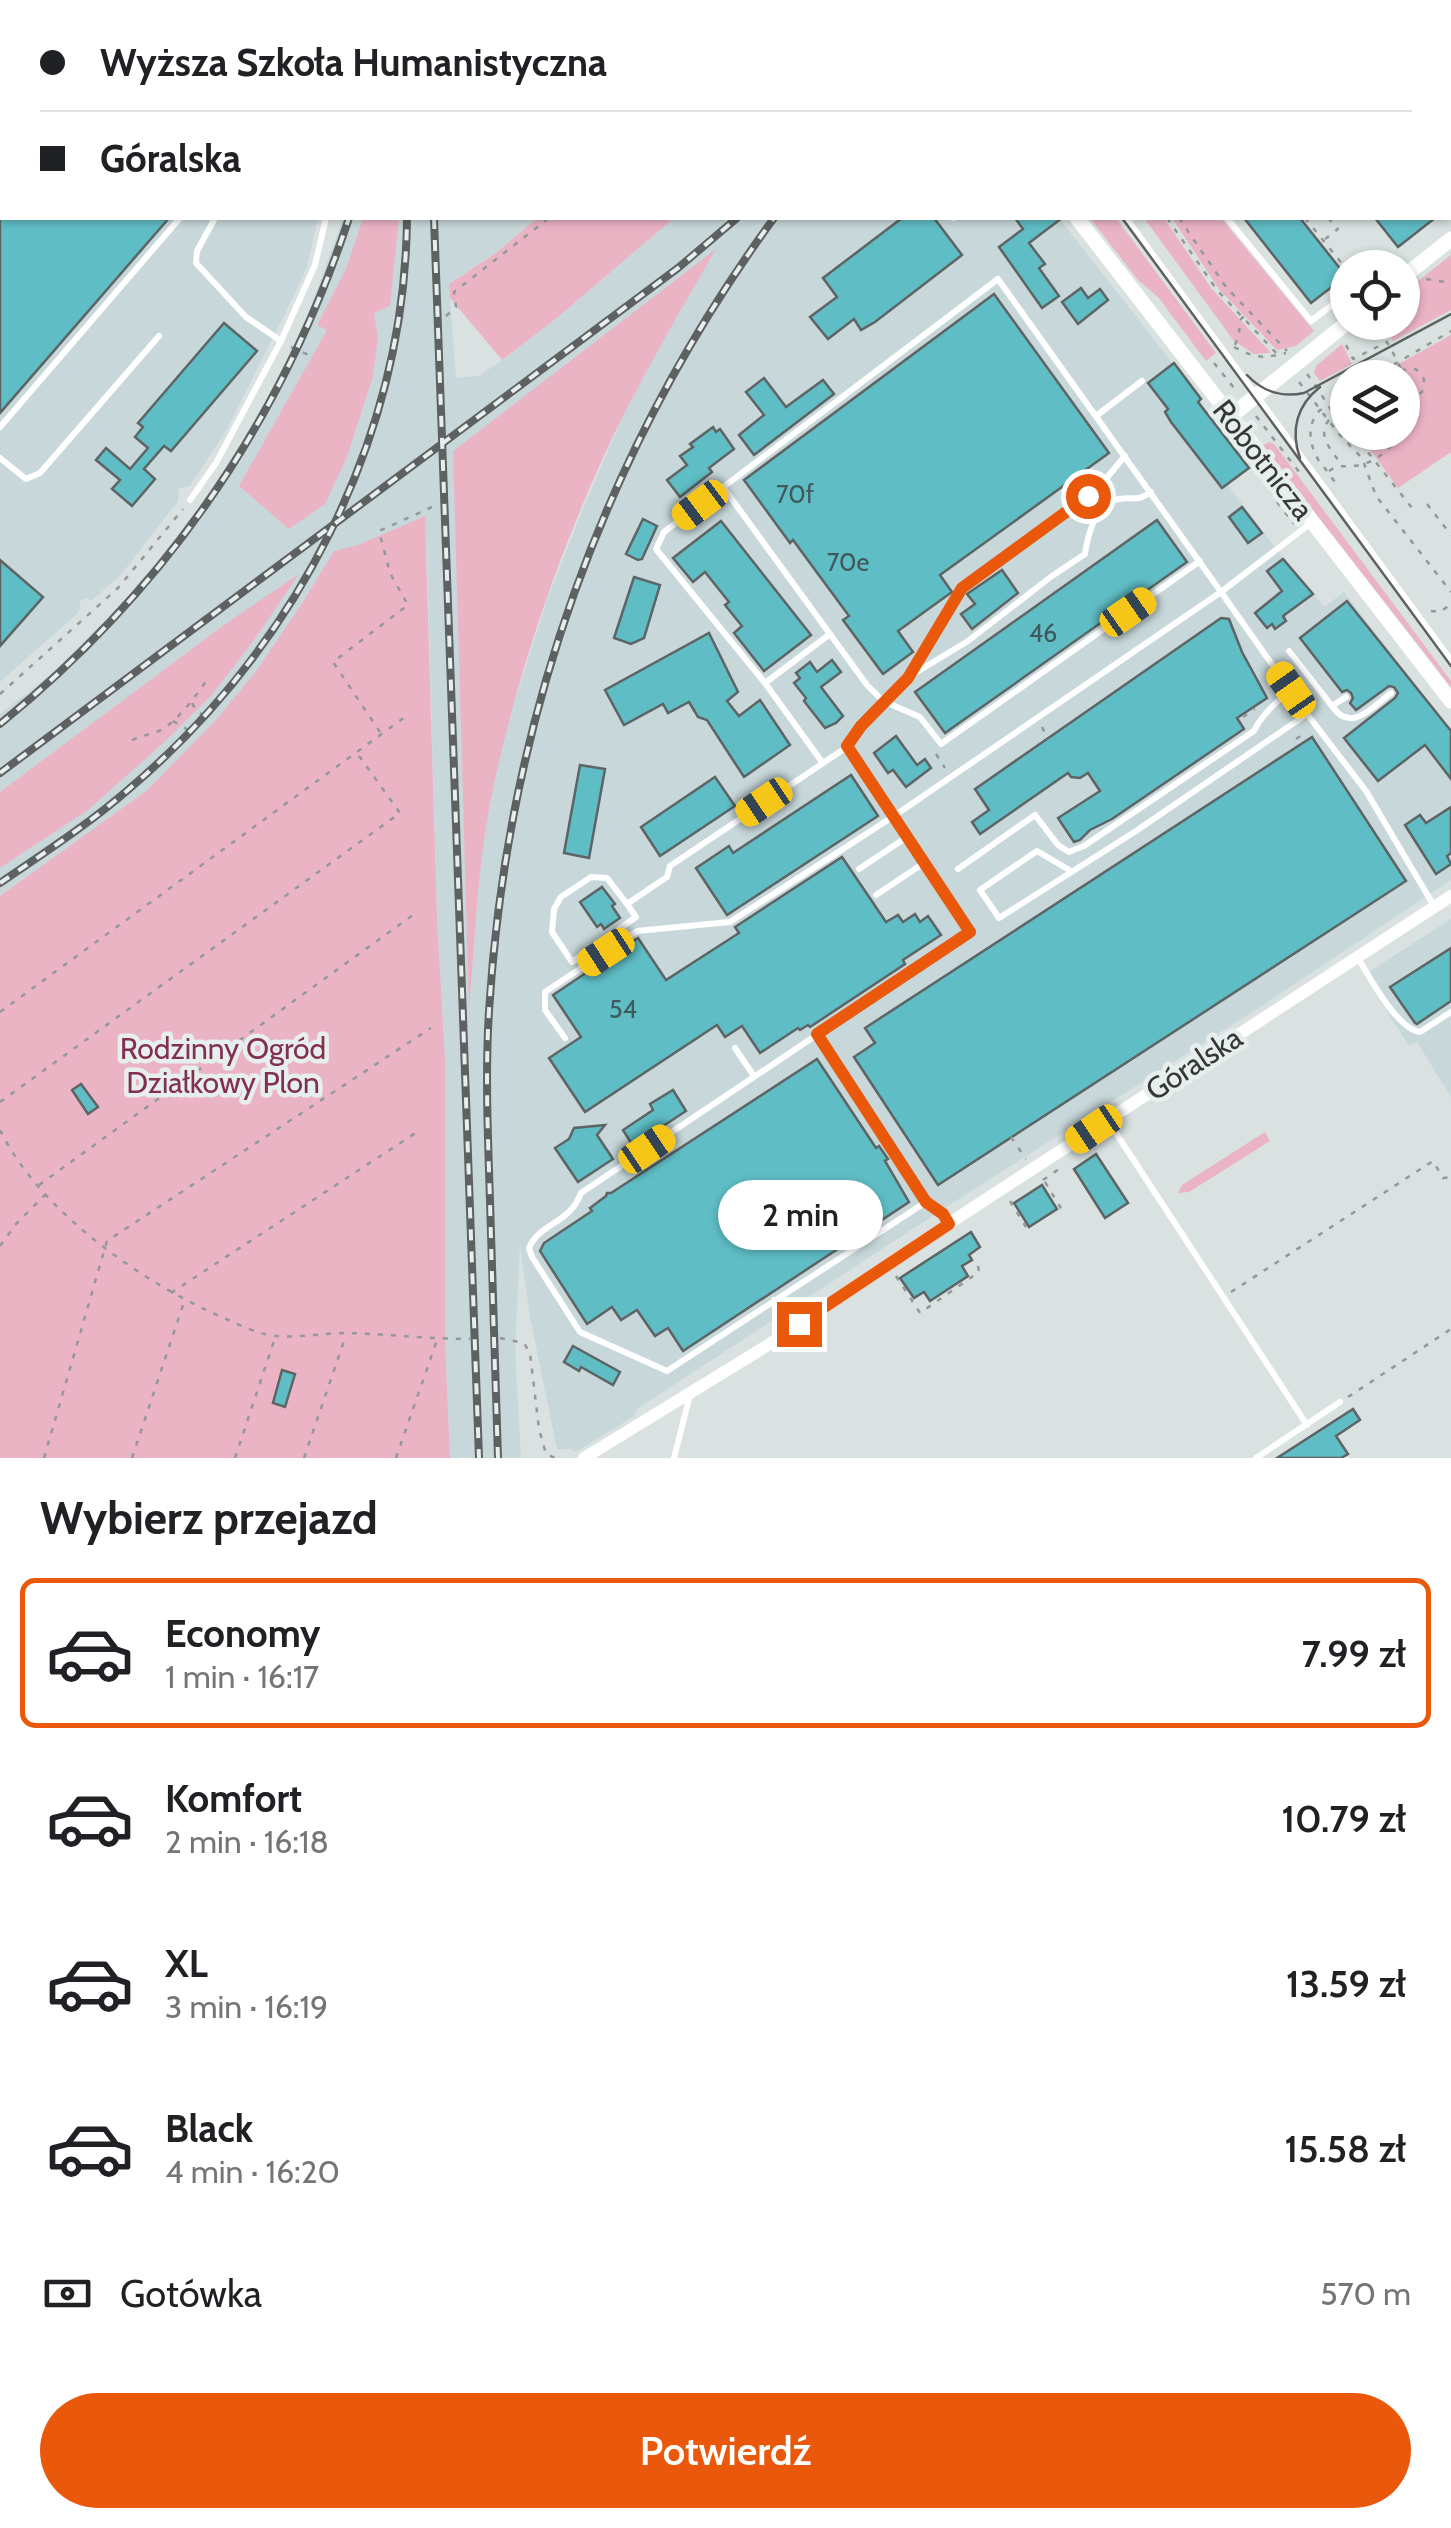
<!DOCTYPE html>
<html lang="pl">
<head>
<meta charset="utf-8">
<style>
  :root { --surface:#fff; --page:#f2f2f2; --text:#202124; --muted:#757577; --line:#e0e0e0; --accent:#ea580c }
  body { margin:0; font-family:Cabin,sans-serif; background:var(--page); color:var(--text); height:100vh; display:flex; flex-direction:column; font-size:38px; white-space:nowrap }
  * { box-sizing:border-box; margin:0 }
  p { font-size:32px; color:var(--muted) }
  .icon { flex:none; width:55px; height:55px; fill:none; stroke:currentColor; stroke-width:2; stroke-linecap:round; stroke-linejoin:round }
  .map { position:relative; height:1458px; overflow:hidden }
  .side { display:flex; flex-direction:column; background:var(--surface); flex:1 }
  .side>* { flex:none }
  .hud { position:absolute; left:0px; top:0px; width:1452px; height:220px; box-shadow:0 2px 8px #0004; display:grid; align-content:center; height:220px; padding:0 40px; background:var(--surface) }
  .fabs { position:absolute; left:1330px; top:250px; display:grid; gap:20px }
  .fabs a { display:grid; place-items:center; width:90px; height:90px; border-radius:50%; background:var(--surface); box-shadow:0 2px 8px #0004; font-size:50px }
  .end { position:absolute; width:45px; height:45px; margin:-22px; border:12px solid #ea580c; background:#fff; box-shadow:0 0 0 5px #fff }
  .from { border-radius:50% }
  .bubble { position:absolute; height:70px; border-radius:35px; background:var(--surface); box-shadow:0 2px 8px #0004; font-size:32px; font-weight:600; line-height:70px; text-align:center }
  .car { position:absolute; width:30px; height:60px; margin:-30px -15px; border-radius:12px; box-shadow:0 0 8px 2px #0007; background:linear-gradient(#f5c518 24%,#345 0 40%,#f5c518 0 76%,#345 0 86%,#f5c518 0) }
  .hud b { display:flex; align-items:center; gap:35px; height:95px; font-size:38px }
  .hud b+b { border-top:2px solid var(--line) }
  .hud i { width:25px; height:25px; background:var(--text) }
  ul { padding:0; list-style:none }
  li { display:flex; align-items:center; gap:30px; height:150px; margin:0 20px 15px; padding:0 20px; border:5px solid transparent; border-radius:15px }
  li div { flex:1 }
  li b { display:block; font-size:38px }
  li em { font-style:normal; font-weight:600 }
  li.current { border-color:var(--accent) }
  li>.icon { width:90px; height:90px; stroke-width:1.5 }
  h2 { padding:0 40px; font-size:45px; line-height:120px }
  .pay { display:flex; align-items:center; gap:25px; height:110px; padding:0 40px; font-size:38px }
  .pay p { margin-inline-start:auto }
  .action { display:flex; gap:20px; margin-top:auto; padding:20px 40px }
  .action a { flex:1; height:115px; border-radius:60px; background:var(--accent); color:#fff; font-size:40px; font-weight:600; line-height:115px; text-align:center }
  .map>svg:first-child { display:block }
  .built { fill:#c8d8da; fill-rule:evenodd }
  .green { fill:#ebb4c5 }
  .building { fill:#5fbdc5; stroke:#5e6464; stroke-width:2.5 }
  .lines { fill:none; stroke-linecap:round; stroke-linejoin:round }
  .path { stroke:#939898; stroke-width:2.5; stroke-dasharray:5 8; stroke-linecap:butt }
  .service { stroke:#fff; stroke-width:6 }
  .minor { stroke:#fff; stroke-width:12 }
  .tertiary { stroke:#fff; stroke-width:15 }
  .secondary { stroke:#fff; stroke-width:18 }
  .tram { stroke:#5e6161; stroke-width:2.5 }
  .rail-casing { stroke:#5e6161; stroke-width:8 }
  .rail { stroke:#e7eeee; stroke-width:4; stroke-dasharray:11; stroke-linecap:butt }
  .route { stroke:#ea580c; stroke-width:12 }
  .labels { text-anchor:middle; stroke-width:9; stroke-linejoin:round; paint-order:stroke }
  .number-label { font-size:25px; fill:#40595b }
  .street-label { font-size:30px; fill:#363838; stroke:#e7eeee }
  .park-label { font-size:30px; fill:#833050; stroke:#e7eeee }
</style>
</head>
<body>
<div class="map">
<svg width="1451" height="1458" viewBox="0 0 1451 1458">
  <rect width="100%" height="100%" fill="#dae1e1"/>
  <g class="built">
    <polygon points="0,0 362,0 362,2 2,2 2,218 318,218 307,267 287,310 226,431 190,486 179,488 178,501 120,576 91,601 86,598 81,600 78,613 0,682"/>
    <path d="M 343,218 L 537,218 L 496,253 L 449,284 L 456,378 L 479,376 L 502,360 L 558,317 L 674,218 L 1059,218 L 1167,356 L 1248,468 L 1227,484 L 1283,558 L 1285,558 L 1324,607 L 1344,592 L 1451,731 L 1451,880 L 1260,1007 L 951,1204 L 637,1409 L 634,1416 L 576,1452 L 571,1449 L 557,1449 L 530,1317 L 520,1245 L 515,1351 L 521,1458 L 450,1458 L 445,1339 L 445,1059 L 437,918 L 427,557 L 259,701 L 146,791 L 0,896 L 0,714 L 51,675 L 123,602 L 151,571 L 210,493 L 271,395 L 300,337 ZM 619,425 L 582,511 L 547,600 L 517,694 L 461,472 Z"/>
    <polygon points="1451,919 1451,1097 1417,1042 1409,1046 1364,975"/>
  </g>
  <g class="green">
    <polygon points="363,218 399,218 390,306 374,313 378,337 373,376 347,457 325,504 289,529 239,486 327,330 317,325 346,269"/>
    <polygon points="537,218 674,218 558,317 502,360 450,298 449,284 496,253"/>
    <polygon points="1090,218 1116,218 1216,353 1206,361 1158,297 1138,280"/>
    <polygon points="1144,218 1164,218 1211,288 1271,353 1254,354 1234,341"/>
    <polygon points="1172,218 1221,218 1314,331 1296,346 1277,350 1219,289"/>
    <path d="M 716,249 C 683,306 650,363 620,422 C 563,538 515,677 490,804 C 477,871 475,941 469,1009 L 453,451 Z"/>
    <polygon points="1451,255 1451,310 1393,341 1389,334 1375,341 1375,323 1402,322 1403,293"/>
    <polygon points="1451,335 1451,452 1398,488 1358,433 1402,432 1402,378 1375,377"/>
    <polygon points="1342,344 1352,364 1320,381 1314,373 1316,366"/>
    <polygon points="1270,442 1275,445 1451,681 1451,687 1277,464 1263,445"/>
    <polygon points="425,516 437,918 445,1059 445,1339 450,1458 0,1458 0,896 146,791 217,719 257,670 301,605 334,551 358,545"/>
    <polygon points="299,574 254,640 211,696 161,745 88,810 0,868 0,792 224,625"/>
    <polygon points="1265,1132 1270,1141 1189,1192 1178,1193 1182,1185"/>
  </g>
  <g class="building">
    <polygon points="0,218 169,218 0,413"/>
    <polygon points="902,218 934,218 962,255 875,322 861,330 854,319 828,339 810,317 837,297 823,278"/>
    <polygon points="1015,218 1062,218 1029,243 1045,264 1039,268 1059,296 1042,308 999,247 1023,229"/>
    <polygon points="1244,218 1300,218 1346,276 1311,303"/>
    <polygon points="1375,218 1435,218 1398,247"/>
    <polygon points="1081,288 1088,298 1100,289 1108,300 1078,324 1062,302"/>
    <polygon points="994,294 1109,453 940,575 952,592 898,631 913,652 883,674 843,620 849,616 793,540 790,543 744,480"/>
    <polygon points="224,323 257,351 171,451 164,446 144,469 155,479 132,506 112,489 120,480 96,460 106,448 130,469 148,448 135,437 143,427 138,423"/>
    <polygon points="1174,363 1201,399 1198,402 1249,468 1222,488 1171,422 1165,412 1168,409 1148,383"/>
    <polygon points="764,378 786,407 823,380 834,394 754,455 739,435 764,415 746,392"/>
    <polygon points="713,427 716,432 720,429 734,449 709,468 712,472 680,497 667,480 687,465 680,456 693,447 690,444"/>
    <polygon points="1242,507 1262,533 1248,543 1229,517"/>
    <polygon points="643,519 657,526 642,559 638,560 626,554"/>
    <polygon points="1157,520 1187,562 945,733 915,692"/>
    <polygon points="721,521 811,635 764,671 734,633 742,626 725,605 729,602 705,572 693,582 673,558"/>
    <polygon points="1283,559 1313,594 1283,616 1286,621 1275,629 1272,624 1267,628 1255,613 1282,591 1267,571"/>
    <polygon points="0,560 43,597 0,646"/>
    <polygon points="1002,570 1018,593 972,629 961,614 975,604 967,594"/>
    <polygon points="634,577 660,585 644,638 631,644 614,638"/>
    <polygon points="1347,601 1451,731 1451,779 1425,745 1378,781 1344,738 1395,698 1398,693 1394,687 1389,686 1356,710 1350,703 1353,698 1351,693 1347,690 1342,692 1300,638"/>
    <polygon points="1221,618 1229,619 1242,652 1267,698 1237,718 1244,729 1112,819 1090,830 1080,840 1074,842 1058,818 1100,791 1088,773 1080,778 1071,777 1068,773 980,834 972,822 989,810 975,789"/>
    <polygon points="709,633 738,692 727,701 739,716 760,700 790,745 744,777 707,720 698,717 689,702 668,713 663,704 624,725 605,690"/>
    <polygon points="832,660 841,672 821,687 843,716 836,723 825,728 804,701 806,698 794,683 800,678 796,673 810,662 817,672"/>
    <polygon points="896,736 917,765 925,759 931,768 906,787 893,770 888,773 874,753"/>
    <polygon points="1312,737 1406,881 938,1185 854,1057 875,1043 865,1028"/>
    <polygon points="580,765 605,769 589,858 564,853"/>
    <polygon points="851,775 878,816 727,915 696,868 729,846 733,853"/>
    <polygon points="715,777 735,806 660,856 641,827"/>
    <polygon points="1451,807 1451,853 1447,856 1451,864 1436,874 1405,825 1420,815 1426,823"/>
    <polygon points="842,857 886,922 898,915 903,922 915,914 920,922 928,916 941,935 903,960 905,964 810,1027 808,1025 800,1030 798,1028 760,1053 742,1026 725,1037 717,1025 585,1112 549,1058 581,1037 553,995 638,938 666,980 739,933 735,927"/>
    <polygon points="602,887 615,904 612,906 620,918 604,929 601,924 597,927 580,902"/>
    <polygon points="1451,948 1451,1001 1417,1024 1415,1023 1390,987"/>
    <polygon points="817,1059 876,1148 879,1146 888,1159 885,1161 909,1202 683,1351 668,1328 655,1336 637,1310 621,1320 612,1307 587,1324 540,1251 544,1243 592,1211 590,1208 606,1196 607,1193 611,1193"/>
    <polygon points="81,1084 98,1107 88,1114 72,1090"/>
    <polygon points="673,1090 686,1111 633,1146 623,1130 653,1110 650,1104"/>
    <polygon points="605,1125 597,1135 613,1159 578,1182 555,1148 569,1139 574,1128"/>
    <polygon points="1096,1154 1128,1203 1105,1218 1074,1169"/>
    <polygon points="1042,1185 1057,1209 1029,1227 1014,1203"/>
    <polygon points="971,1232 980,1247 969,1255 972,1260 962,1266 968,1276 930,1301 924,1292 914,1298 900,1278"/>
    <polygon points="573,1346 620,1372 613,1385 581,1367 579,1371 564,1362"/>
    <polygon points="282,1370 295,1374 285,1407 273,1403"/>
    <polygon points="1353,1409 1360,1420 1336,1436 1348,1454 1341,1458 1277,1458"/>
  </g>
  <g class="lines">
    <g class="path">
      <polyline points="975,0 977,2"/>
      <polyline points="1039,0 1041,2"/>
      <polyline points="1342,0 1344,2"/>
      <polyline points="1398,0 1400,2"/>
      <polyline points="794,2 797,0"/>
      <polyline points="1026,2 1029,0"/>
      <polyline points="1450,3 1451,1"/>
      <polyline points="1450,141 1451,142"/>
      <polyline points="1450,200 1451,199"/>
      <polyline points="1167,218 1217,290 1279,356"/>
      <polyline points="1179,218 1226,287 1287,351"/>
      <polyline points="1305,218 1348,271"/>
      <polyline points="1325,239 1338,229 1329,219 1331,218"/>
      <polyline points="1426,279 1451,283"/>
      <polyline points="446,316 456,307 454,292 549,218"/>
      <polyline points="1362,325 1375,343"/>
      <polyline points="1235,345 1239,334 1240,320 1248,312"/>
      <path d="M 1346,345 L 1353,359 L 1387,342 C 1403,370 1418,401 1402,432"/>
      <polyline points="291,347 313,357"/>
      <path d="M 1234,347 C 1256,358 1261,359 1286,353"/>
      <polyline points="1214,363 1238,393"/>
      <polyline points="1401,370 1416,369 1424,379 1422,392 1411,399"/>
      <path d="M 1307,374 C 1322,392 1330,414 1348,429"/>
      <polyline points="1371,378 1451,331"/>
      <polyline points="1299,382 1339,434 1362,458 1376,496 1451,592"/>
      <polyline points="1256,416 1300,473"/>
      <path d="M 1329,420 C 1317,434 1330,449 1339,461"/>
      <polyline points="1352,432 1416,513"/>
      <path d="M 1319,461 C 1309,444 1306,425 1320,410 L 1331,408 L 1348,395"/>
      <polyline points="1324,467 1337,485"/>
      <path d="M 1329,471 C 1339,464 1341,467 1352,466 C 1373,465 1390,450 1401,434"/>
      <polyline points="1277,502 1294,524"/>
      <polyline points="1427,504 1451,535"/>
      <polyline points="1431,611 1440,612 1451,604"/>
      <polyline points="0,694 118,588 183,509"/>
      <polyline points="192,703 196,710 204,716"/>
      <polyline points="1243,717 1255,709"/>
      <polyline points="173,721 190,731"/>
      <polyline points="1042,727 1048,739"/>
      <polyline points="380,732 333,662 408,605 390,573 379,531 432,507"/>
      <polyline points="1296,739 1302,735 1303,730"/>
      <path d="M 132,740 C 141,736 148,735 156,732 C 175,726 198,693 209,677"/>
      <polyline points="936,754 945,768"/>
      <polyline points="0,1012 409,714"/>
      <polyline points="0,1102 400,813 357,753"/>
      <path d="M 0,1130 C 40,1212 144,1284 226,1319 C 242,1326 260,1335 277,1336 C 300,1338 324,1333 347,1333 C 388,1334 429,1339 470,1339"/>
      <polyline points="1011,1137 1026,1159"/>
      <polyline points="1043,1180 1062,1167"/>
      <polyline points="1045,1182 1065,1215"/>
      <polyline points="39,1185 417,912"/>
      <polyline points="1010,1201 1026,1227"/>
      <polyline points="0,1246 16,1224 45,1195"/>
      <polyline points="896,1276 920,1313 979,1272 977,1260"/>
      <polyline points="1231,1292 1433,1161 1443,1178 1451,1177"/>
      <polyline points="171,1293 420,1130"/>
      <polyline points="500,1338 524,1343 530,1353 539,1429 546,1454 555,1458"/>
      <polyline points="1348,1397 1451,1329"/>
      <polyline points="44,1458 107,1241 431,1028"/>
      <polyline points="132,1458 184,1302"/>
      <polyline points="235,1458 275,1338"/>
      <polyline points="304,1458 346,1335"/>
      <polyline points="396,1458 437,1340"/>
    </g>
    <g class="service">
      <polyline points="63,0 66,2"/>
      <polyline points="457,0 457,2"/>
      <polyline points="732,0 734,2"/>
      <polyline points="1269,0 1271,2"/>
      <polyline points="212,2 214,0"/>
      <polyline points="239,2 240,0"/>
      <polyline points="348,2 348,0"/>
      <polyline points="369,2 370,0"/>
      <polyline points="715,2 719,0"/>
      <polyline points="1161,2 1164,0"/>
      <polyline points="0,22 2,24"/>
      <polyline points="1450,39 1451,38"/>
      <polyline points="1450,129 1451,129"/>
      <polyline points="215,218 197,251 196,263 246,317 281,341"/>
      <polyline points="953,218 954,218"/>
      <polyline points="1126,218 1451,660"/>
      <polyline points="1227,218 1311,321 1348,293"/>
      <polyline points="1096,416 1142,381"/>
      <polyline points="0,427 180,218"/>
      <polyline points="0,458 26,479 40,473 159,336"/>
      <polyline points="723,487 867,685 883,701 920,717 941,744 1200,561"/>
      <polyline points="190,500 216,463 281,341 315,265 326,218"/>
      <polyline points="1311,523 1221,592 1307,714 1366,791 1434,906"/>
      <polyline points="1289,651 1332,706"/>
      <polyline points="908,677 962,589 1099,487 1125,456"/>
      <polyline points="765,683 830,634"/>
      <path d="M 1346,697 L 1332,706 C 1351,734 1372,707 1391,693"/>
      <polyline points="822,762 765,683 656,549 664,532 998,279 1221,592 894,816 847,747"/>
      <polyline points="859,869 907,837"/>
      <path d="M 958,869 L 1035,815 L 1058,845 L 1069,852 L 1084,846 L 1254,731 C 1261,715 1277,701 1291,690"/>
      <polyline points="1071,871 1037,851 980,890 999,918 1136,831 1307,714"/>
      <polyline points="876,895 924,863"/>
      <path d="M 627,904 L 636,917 L 572,962 L 552,932 L 554,909 L 561,897 L 591,877 L 607,878 L 627,904 L 667,877 L 670,866 L 847,747 L 861,726 L 907,678 L 968,641 L 1052,576 L 1085,554 C 1088,534 1096,503 1119,499 C 1135,496 1134,503 1151,492"/>
      <path d="M 1358,958 C 1370,978 1397,1029 1420,1032 L 1451,1012"/>
      <polyline points="817,1034 926,1202 943,1215 948,1223"/>
      <path d="M 565,1038 L 545,1010 L 545,992 L 637,931 L 730,922 L 894,816 L 970,932 L 581,1193 C 570,1224 539,1223 529,1248 L 532,1257 L 580,1332 L 667,1371 L 926,1202"/>
      <polyline points="735,1048 754,1076"/>
      <polyline points="1108,1121 1307,1425"/>
      <polyline points="674,1458 690,1395"/>
      <polyline points="1256,1458 1340,1402"/>
    </g>
    <polyline class="minor" points="584,1458 768,1345 965,1213 1451,896"/>
    <g class="tertiary">
      <polyline points="922,0 924,2"/>
      <polyline points="1077,218 1451,701"/>
      <polyline points="1402,278 1451,239"/>
      <polyline points="1230,417 1348,322"/>
    </g>
    <g class="secondary">
      <polyline points="1319,0 1321,2"/>
      <polyline points="1450,171 1451,173"/>
    </g>
    <g class="tram">
      <polyline points="1122,218 1451,666"/>
      <path d="M 1247,375 C 1263,392 1281,398 1304,393 L 1451,314"/>
      <path d="M 1300,458 C 1290,430 1297,405 1320,387"/>
    </g>
    <defs>
      <g id="rail">
        <polyline points="402,0 402,2"/>
        <polyline points="428,0 428,2"/>
        <polyline points="948,2 951,0"/>
        <polyline points="966,2 968,0"/>
        <polyline points="434,218 479,1458"/>
        <path d="M 0,724 C 166,589 282,421 349,218"/>
        <polyline points="0,773 678,268 737,218"/>
        <path d="M 0,883 C 44,853 89,824 129,789 C 296,647 405,438 407,218"/>
        <path d="M 498,1458 C 495,1372 492,1286 490,1201 C 488,1138 485,1074 489,1011 C 507,721 603,452 774,218"/>
      </g>
    </defs>
    <use href="#rail" class="rail-casing"/>
    <use href="#rail" class="rail"/>
  </g>
  <g class="lines">
    <polyline class="route" points="799,1324 949,1224 943,1214 926,1202 817,1034 970,932 847,746 861,726 908,678 962,588 1088,496"/>
  </g>
  <g class="labels">
    <g class="number-label">
      <text x="795" y="503">70f</text>
      <text x="848" y="571">70e</text>
      <text x="1043" y="642">46</text>
      <text x="623" y="1018">54</text>
    </g>
    <g class="street-label">
      <text transform="translate(1263 460) rotate(52)" y="10">Robotnicza</text>
      <text transform="translate(1194 1064) rotate(-33)" y="10">Góralska</text>
    </g>
    <g class="park-label">
      <text x="223" y="1059">Rodzinny Ogród<tspan x="223" dy="34">Działkowy Plon</tspan></text>
    </g>
  </g>
</svg>
<div class="fabs">
<a><svg class="icon" aria-label="locate" viewBox="0 0 24 24"><circle cx="12" cy="12" r="6"/><path d="M12 2v4M12 18v4M2 12h4M18 12h4"/></svg></a>
<a><svg class="icon" aria-label="layers" viewBox="0 0 24 24"><path d="M12 4l9 5-9 5-9-5zM3 14l9 5 9-5"/></svg></a>
</div>
<i class="end from" style="left:1088px;top:496px"></i>
<i class="end" style="left:799px;top:1324px"></i>
<div class="bubble" style="left:718px;top:1180px;width:165px">2 min</div>
<i class="car" style="left:700px;top:505px;rotate:233deg"></i>
<i class="car" style="left:1128px;top:612px;rotate:55deg"></i>
<i class="car" style="left:1291px;top:690px;rotate:325deg"></i>
<i class="car" style="left:764px;top:802px;rotate:236deg"></i>
<i class="car" style="left:606px;top:952px;rotate:237deg"></i>
<i class="car" style="left:1094px;top:1129px;rotate:236deg"></i>
<i class="car" style="left:647px;top:1149px;rotate:56deg"></i>
<div class="hud">
<b><i class="from"></i>Wyższa Szkoła Humanistyczna</b>
<b><i></i>Góralska</b>
</div>
</div>
<section class="side">
<h2>Wybierz przejazd</h2>
<ul>
<li class="current"><svg class="icon" aria-label="car" viewBox="0 0 24 24"><path d="M5 17H2v-5l4-1 3-4h7l3 4 3 1v5h-3M9 17h6M6 11h13"/><circle cx="7" cy="17" r="2"/><circle cx="17" cy="17" r="2"/></svg><div><b>Economy</b><p>1 min · 16:17</p></div><em>7.99 zł</em></li>
<li><svg class="icon" aria-label="car" viewBox="0 0 24 24"><path d="M5 17H2v-5l4-1 3-4h7l3 4 3 1v5h-3M9 17h6M6 11h13"/><circle cx="7" cy="17" r="2"/><circle cx="17" cy="17" r="2"/></svg><div><b>Komfort</b><p>2 min · 16:18</p></div><em>10.79 zł</em></li>
<li><svg class="icon" aria-label="car" viewBox="0 0 24 24"><path d="M5 17H2v-5l4-1 3-4h7l3 4 3 1v5h-3M9 17h6M6 11h13"/><circle cx="7" cy="17" r="2"/><circle cx="17" cy="17" r="2"/></svg><div><b>XL</b><p>3 min · 16:19</p></div><em>13.59 zł</em></li>
<li><svg class="icon" aria-label="car" viewBox="0 0 24 24"><path d="M5 17H2v-5l4-1 3-4h7l3 4 3 1v5h-3M9 17h6M6 11h13"/><circle cx="7" cy="17" r="2"/><circle cx="17" cy="17" r="2"/></svg><div><b>Black</b><p>4 min · 16:20</p></div><em>15.58 zł</em></li>
</ul>
<div class="pay"><svg class="icon" aria-label="cash" viewBox="0 0 24 24"><path d="M3 7h18v10H3z"/><circle cx="12" cy="12" r="2"/></svg>Gotówka<p>570 m</p></div>
<div class="action"><a>Potwierdź</a></div>
</section>
</body>
</html>
